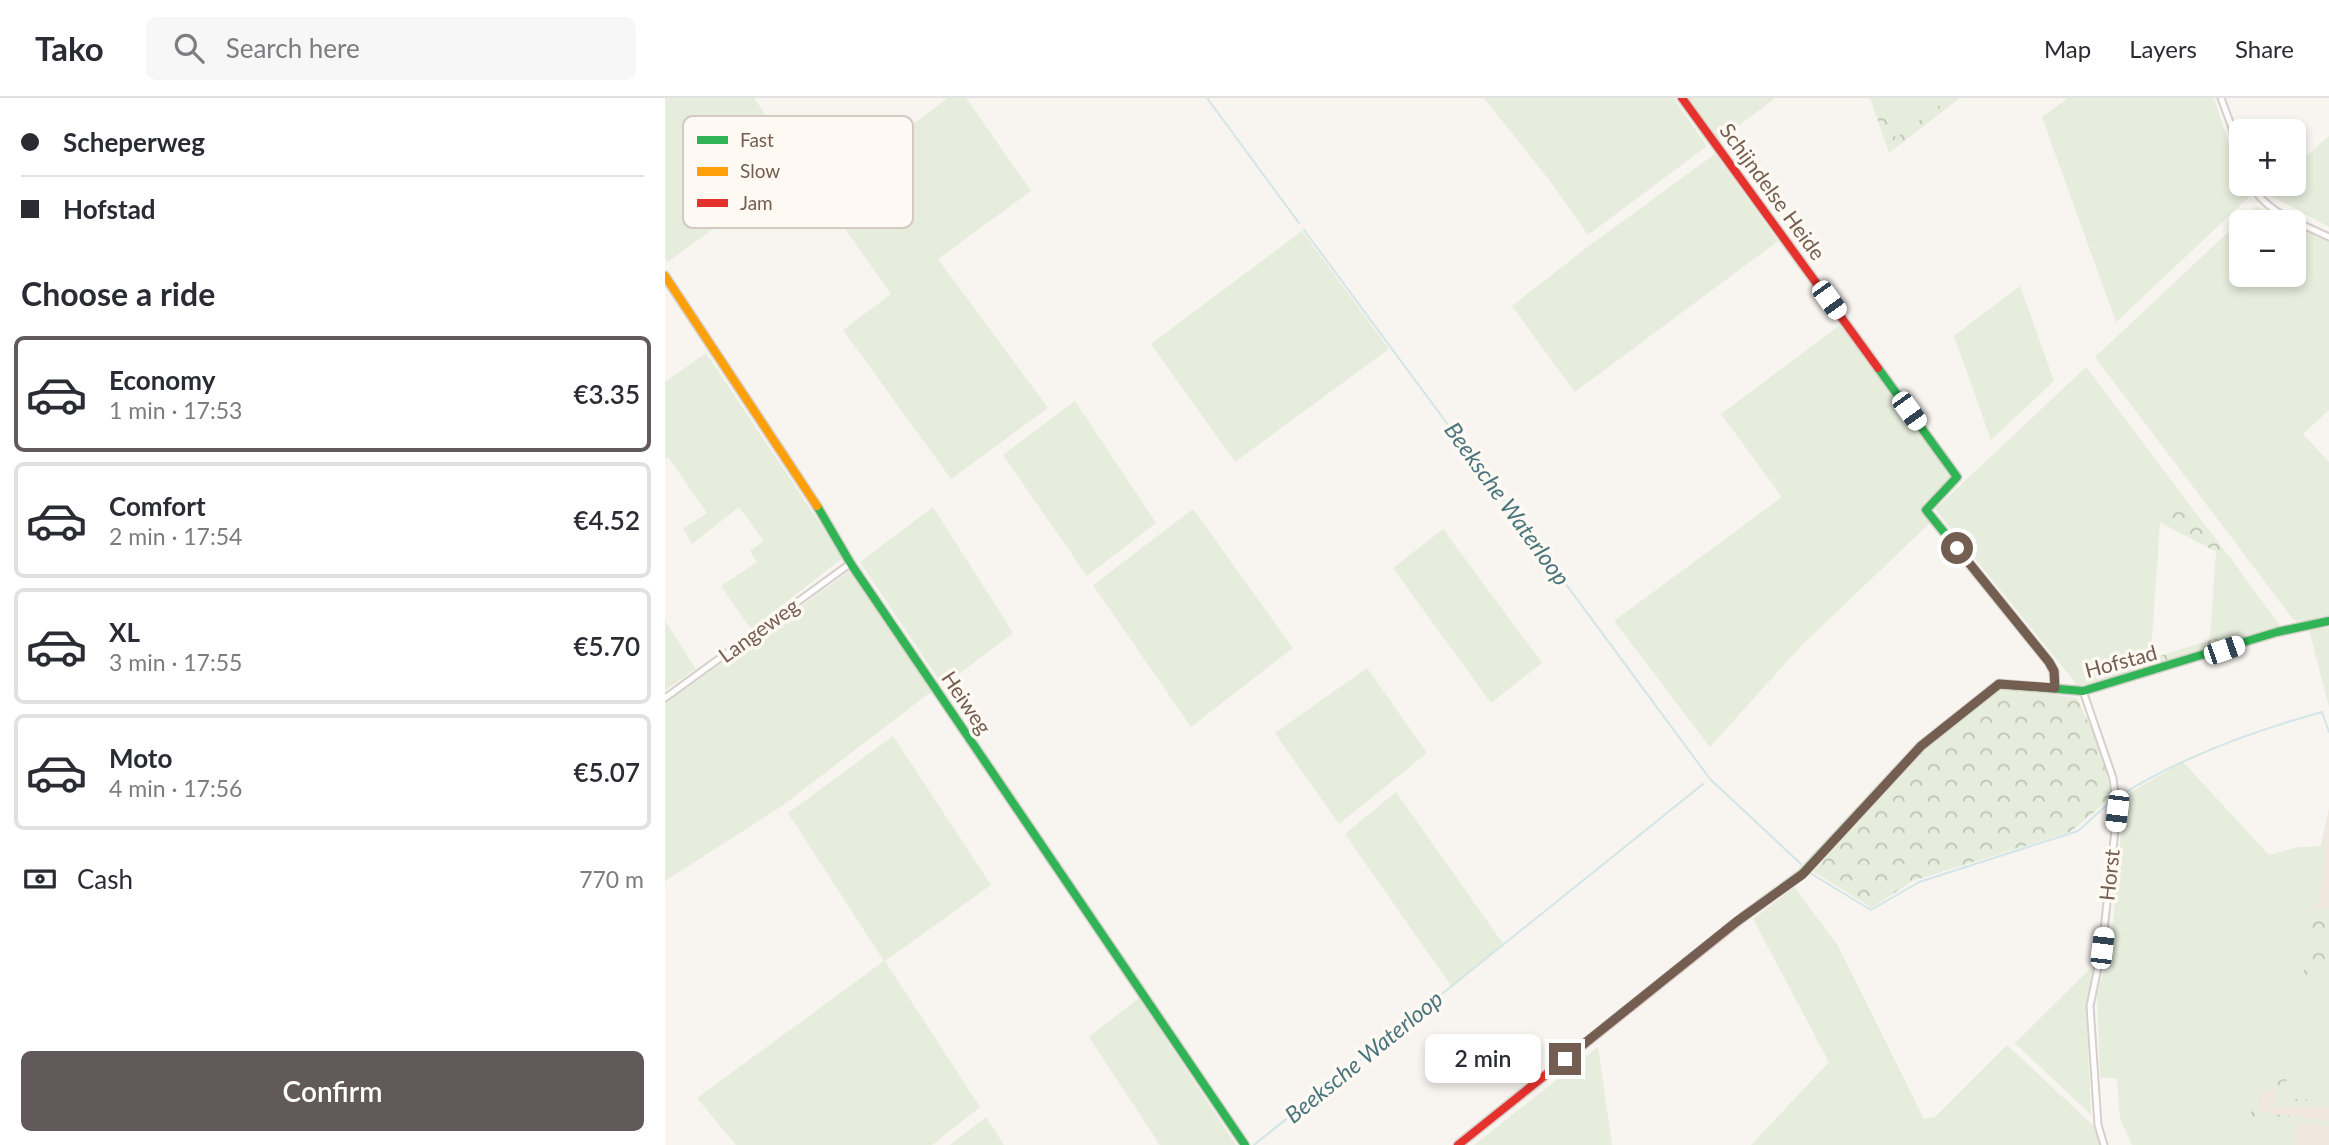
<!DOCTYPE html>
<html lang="en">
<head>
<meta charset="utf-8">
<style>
  :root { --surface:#fff; --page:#f7f7f7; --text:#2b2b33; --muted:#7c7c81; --line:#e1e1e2; --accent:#61595a }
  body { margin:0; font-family:Lato,sans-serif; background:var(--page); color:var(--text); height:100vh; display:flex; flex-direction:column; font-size:26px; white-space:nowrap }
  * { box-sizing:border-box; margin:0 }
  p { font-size:23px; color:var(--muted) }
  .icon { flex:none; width:38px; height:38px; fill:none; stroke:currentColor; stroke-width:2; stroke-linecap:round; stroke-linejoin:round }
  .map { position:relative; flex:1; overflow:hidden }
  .panel { display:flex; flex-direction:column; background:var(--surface); width:665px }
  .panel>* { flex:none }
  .top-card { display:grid; align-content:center; height:154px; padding:0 21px; background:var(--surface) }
  .buttons { position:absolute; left:1564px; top:21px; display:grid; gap:14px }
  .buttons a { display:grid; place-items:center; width:77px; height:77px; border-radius:10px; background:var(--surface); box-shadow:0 4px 10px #0003; font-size:35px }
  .end { position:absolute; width:32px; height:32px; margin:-16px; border:9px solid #745d51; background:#fff; box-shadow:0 0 0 4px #fff }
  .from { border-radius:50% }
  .bubble { position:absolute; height:49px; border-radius:10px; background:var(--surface); box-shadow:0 4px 10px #0003; font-size:23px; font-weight:600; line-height:49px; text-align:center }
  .car { position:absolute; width:21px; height:42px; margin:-21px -10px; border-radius:9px; box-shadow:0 0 5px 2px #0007; background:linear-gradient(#fff 24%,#345 0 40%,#fff 0 76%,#345 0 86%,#fff 0) }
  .top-card b { display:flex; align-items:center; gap:24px; height:66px; font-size:26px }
  .top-card b+b { border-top:2px solid var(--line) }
  .top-card i { width:18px; height:18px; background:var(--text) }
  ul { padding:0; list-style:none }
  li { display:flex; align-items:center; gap:21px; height:116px; margin:0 14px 10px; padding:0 7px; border:4px solid var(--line); border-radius:10px }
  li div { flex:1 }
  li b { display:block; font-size:26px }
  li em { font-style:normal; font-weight:600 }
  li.active { border-color:var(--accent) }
  li>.icon { width:63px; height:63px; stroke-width:1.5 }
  h2 { padding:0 21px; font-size:32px; line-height:84px }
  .pay { display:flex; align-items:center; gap:18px; height:77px; padding:0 21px; font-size:26px }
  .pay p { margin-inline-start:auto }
  .primary-button { display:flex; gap:14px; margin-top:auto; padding:14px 21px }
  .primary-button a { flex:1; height:80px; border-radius:10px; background:var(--accent); color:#fff; font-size:28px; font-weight:600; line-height:80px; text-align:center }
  header { display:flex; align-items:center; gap:42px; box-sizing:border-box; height:98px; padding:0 35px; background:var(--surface); border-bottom:2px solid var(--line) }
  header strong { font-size:33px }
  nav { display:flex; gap:38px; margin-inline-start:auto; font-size:24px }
  .search { width:490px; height:63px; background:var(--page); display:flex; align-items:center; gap:18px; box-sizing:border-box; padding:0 24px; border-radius:10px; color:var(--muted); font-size:26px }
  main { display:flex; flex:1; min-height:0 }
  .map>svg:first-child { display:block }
  .residential { fill:#f0e7de }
  .green { fill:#e6eddc }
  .forest { fill:url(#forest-crowns) }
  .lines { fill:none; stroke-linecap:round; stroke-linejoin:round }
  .stream { stroke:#d2e5e7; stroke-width:2 }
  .street-casing { stroke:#d5d0ca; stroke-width:9 }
  .fast-casing { stroke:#d6d0ca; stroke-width:11 }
  .slow-casing { stroke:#d6d0ca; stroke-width:11 }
  .jam-casing { stroke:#d6d0ca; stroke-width:11 }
  .street { stroke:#fefdfd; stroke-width:5 }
  .fast { stroke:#30b455; stroke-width:8 }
  .slow { stroke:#ff9f0a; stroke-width:8 }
  .jam { stroke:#e5322d; stroke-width:8 }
  .route { stroke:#745d51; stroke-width:9 }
  .labels { text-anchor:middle; stroke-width:7; stroke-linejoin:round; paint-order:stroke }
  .street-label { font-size:21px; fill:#745d51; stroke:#fef9f2 }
  .water-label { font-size:23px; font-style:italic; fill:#49757e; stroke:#fef9f2 }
  .key { fill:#fef9f2; stroke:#d5cac2; stroke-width:2 }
  .key-label { font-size:19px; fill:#745d51 }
</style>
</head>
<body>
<header>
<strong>Tako</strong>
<div class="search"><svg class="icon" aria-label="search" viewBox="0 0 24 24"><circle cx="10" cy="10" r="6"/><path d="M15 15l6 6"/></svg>Search here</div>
<nav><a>Map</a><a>Layers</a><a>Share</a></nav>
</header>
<main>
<section class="panel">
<div class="top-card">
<b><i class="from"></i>Scheperweg</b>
<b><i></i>Hofstad</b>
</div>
<h2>Choose a ride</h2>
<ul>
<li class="active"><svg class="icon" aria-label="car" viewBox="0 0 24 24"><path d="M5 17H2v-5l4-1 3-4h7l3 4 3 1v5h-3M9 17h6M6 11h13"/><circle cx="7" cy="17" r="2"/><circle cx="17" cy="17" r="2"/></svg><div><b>Economy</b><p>1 min · 17:53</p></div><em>€3.35</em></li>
<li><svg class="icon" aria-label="car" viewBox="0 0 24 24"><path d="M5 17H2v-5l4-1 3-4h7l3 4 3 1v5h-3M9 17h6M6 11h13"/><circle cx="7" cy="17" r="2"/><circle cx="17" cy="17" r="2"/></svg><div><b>Comfort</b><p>2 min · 17:54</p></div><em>€4.52</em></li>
<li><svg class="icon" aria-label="car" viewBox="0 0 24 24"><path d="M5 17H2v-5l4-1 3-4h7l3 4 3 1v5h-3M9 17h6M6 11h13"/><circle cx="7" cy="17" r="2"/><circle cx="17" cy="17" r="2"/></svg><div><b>XL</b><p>3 min · 17:55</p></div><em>€5.70</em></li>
<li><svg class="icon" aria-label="car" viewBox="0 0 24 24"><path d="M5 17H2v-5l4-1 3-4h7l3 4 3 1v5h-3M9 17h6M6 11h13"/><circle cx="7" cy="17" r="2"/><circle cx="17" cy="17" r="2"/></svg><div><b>Moto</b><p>4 min · 17:56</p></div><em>€5.07</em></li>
</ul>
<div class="pay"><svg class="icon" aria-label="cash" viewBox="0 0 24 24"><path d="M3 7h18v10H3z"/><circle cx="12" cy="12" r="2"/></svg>Cash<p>770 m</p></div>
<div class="primary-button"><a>Confirm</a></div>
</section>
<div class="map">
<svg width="1664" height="1047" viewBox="0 0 1664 1047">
  <defs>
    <pattern id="forest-crowns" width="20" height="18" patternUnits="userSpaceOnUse" patternTransform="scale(1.75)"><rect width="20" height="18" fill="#e6eddc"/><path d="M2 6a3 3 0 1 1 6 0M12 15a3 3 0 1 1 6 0" fill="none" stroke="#bfc3b5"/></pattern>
  </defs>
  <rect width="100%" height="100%" fill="#f8f4f0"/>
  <polygon class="residential" points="1664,710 1664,1047 1564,1047 1584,1009 1603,989"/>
  <g class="green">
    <polygon points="0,0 89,0 135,67 3,164 0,160"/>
    <polygon points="283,0 301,0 366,93 273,161 383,310 286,381 178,232 226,196 155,95"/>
    <polygon points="819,0 1008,0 1042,48 923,137 885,83"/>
    <polygon points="1022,0 1110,0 1054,43"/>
    <polygon points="1212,0 1284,0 1231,40"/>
    <polygon points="1403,0 1549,0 1577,86 1584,99 1451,224 1377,19"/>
    <polygon points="1664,38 1664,129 1604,97 1612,86 1629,86 1629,69"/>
    <polygon points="1050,56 1113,143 910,294 847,208 925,147"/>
    <polygon points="1591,108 1626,124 1577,124 1577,177 1629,177 1629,126 1664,143 1664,312 1638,336 1664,364 1664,521 1632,524 1628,521 1430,259"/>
    <polygon points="637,133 724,251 570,364 486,246"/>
    <polygon points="1355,188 1389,283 1326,342 1289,238"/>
    <polygon points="1175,227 1287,379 1260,407 1267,423 1136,548 1045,649 949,523 1117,399 1056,316"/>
    <polygon points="41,255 178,460 86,531 56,488 92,464 85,453 99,443 74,409 27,446 18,431 42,415 3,359 0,361 0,284"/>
    <polygon points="1421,269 1521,402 1495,424 1485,569 1413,588 1270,411"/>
    <polygon points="410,303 491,425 422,478 338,357"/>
    <polygon points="268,409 348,535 278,588 195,464"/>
    <polygon points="528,411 628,550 526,629 428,487"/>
    <polygon points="778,431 877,565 826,605 728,470"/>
    <polygon points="1551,454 1567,462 1615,528 1570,542 1568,535 1545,542"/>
    <polygon points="186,472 267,593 117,708 0,783 0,606"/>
    <polygon points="0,523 31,571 0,592"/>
    <polygon points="1664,530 1664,609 1644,532"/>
    <polygon points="702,570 762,655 674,726 610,635"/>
    <polygon points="228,638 326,787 220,863 315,1009 267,1047 71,1047 32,1000 219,863 123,715"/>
    <polygon points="1518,664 1604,757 1633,749 1661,748 1655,800 1647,810 1644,852 1638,877 1664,880 1664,1002 1622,1001 1619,994 1622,980 1593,989 1586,1019 1632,1025 1629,1047 1467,1047 1455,1021 1452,980 1435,980 1432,895 1446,848 1459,698"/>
    <polygon points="731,694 839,847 787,889 680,736"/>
    <polygon points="1129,789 1173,848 1259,1021 1270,1019 1342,947 1431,1030 1436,1047 1086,1047 1164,964 1088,821"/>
    <polygon points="1434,862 1425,888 1421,912 1426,1017 1350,945"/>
    <polygon points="474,900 571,1047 495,1047 424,939"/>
    <polygon points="933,949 947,1047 809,1047"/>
    <polygon points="321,1019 339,1047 285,1047"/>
  </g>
  <g class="forest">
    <polygon points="1205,0 1212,0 1231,40 1284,0 1295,0 1224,55"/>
    <polygon points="1521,402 1567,462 1494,424"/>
    <polygon points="1568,535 1570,542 1485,569 1485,561"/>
    <polygon points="1336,589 1412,600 1436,651 1447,699 1405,734 1247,783 1207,810 1148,773 1258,650"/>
    <polygon points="1648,809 1664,810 1664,880 1638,877 1644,852"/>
    <polygon points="1622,980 1619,994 1622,1001 1664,1002 1664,1009 1608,1009 1611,990 1597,994 1593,1014 1664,1023 1664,1028 1585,1019 1593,989"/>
  </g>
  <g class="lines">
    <g class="stream">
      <polyline points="542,0 634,125"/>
      <polyline points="639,132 1045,681 1136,766"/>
      <path d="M 1456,697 C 1519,658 1586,634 1657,614 L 1664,634"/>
      <polyline points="1145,775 1206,812 1254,784 1413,733 1445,704"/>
      <polyline points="589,1047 1038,686"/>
    </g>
    <defs>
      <g id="street">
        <polyline points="1556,0 1577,57"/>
        <path d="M 1587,86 C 1598,114 1638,126 1664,139"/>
        <polyline points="1418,593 1448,680 1452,714 1437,850 1425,908 1433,1027 1439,1047"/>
        <polyline points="0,600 186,465"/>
      </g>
      <g id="fast">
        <polyline points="1213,270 1292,379 1261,412 1384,564 1389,573 1390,590"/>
        <polyline points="152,408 186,466 580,1047"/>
        <polyline points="1078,819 1137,776 1256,648 1334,586 1418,593 1612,534 1664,523"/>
      </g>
      <polyline id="slow" points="0,178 152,408"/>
      <g id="jam">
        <polyline points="1017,0 1213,270"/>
        <polyline points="793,1047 1078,819"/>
      </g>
    </defs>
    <use href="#street" class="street-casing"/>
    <use href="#fast" class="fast-casing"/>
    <use href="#slow" class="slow-casing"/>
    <use href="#jam" class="jam-casing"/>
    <use href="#street" class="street"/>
    <use href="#fast" class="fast"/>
    <use href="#slow" class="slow"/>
    <use href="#jam" class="jam"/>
  </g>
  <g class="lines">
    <polyline class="route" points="900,961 1071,824 1138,776 1256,648 1334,586 1390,590 1389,573 1384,564 1292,450"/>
  </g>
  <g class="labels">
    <g class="street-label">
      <text transform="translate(1107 94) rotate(54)" y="7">Schijndelse Heide</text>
      <text transform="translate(94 533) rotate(-36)" y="7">Langeweg</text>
      <text transform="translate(1456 564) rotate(-15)" y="7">Hofstad</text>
      <text transform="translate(301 605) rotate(56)" y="7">Heiweg</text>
      <text transform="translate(1445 777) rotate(-84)" y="7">Horst</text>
    </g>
    <g class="water-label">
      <text transform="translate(842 406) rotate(54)" y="8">Beeksche Waterloop</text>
      <text transform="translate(699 959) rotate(-39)" y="8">Beeksche Waterloop</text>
    </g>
  </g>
  <rect x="18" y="18" width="230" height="112" rx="10" class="key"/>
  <rect x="32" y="38" width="31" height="8" fill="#30b455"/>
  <rect x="32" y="69" width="31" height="9" fill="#ff9f0a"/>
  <rect x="32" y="101" width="31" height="8" fill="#e5322d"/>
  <g class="key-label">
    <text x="75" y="49">Fast</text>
    <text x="75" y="80">Slow</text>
    <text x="75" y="112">Jam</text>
  </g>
</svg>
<div class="buttons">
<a>+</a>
<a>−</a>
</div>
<i class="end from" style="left:1292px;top:450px"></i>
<i class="end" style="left:900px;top:961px"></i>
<div class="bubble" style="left:760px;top:936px;width:116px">2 min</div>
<i class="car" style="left:1164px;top:202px;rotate:144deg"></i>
<i class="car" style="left:1244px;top:313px;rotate:144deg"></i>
<i class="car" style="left:1559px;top:552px;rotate:71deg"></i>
<i class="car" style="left:1452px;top:713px;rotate:187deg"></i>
<i class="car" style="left:1437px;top:850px;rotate:7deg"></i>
</div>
</main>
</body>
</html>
